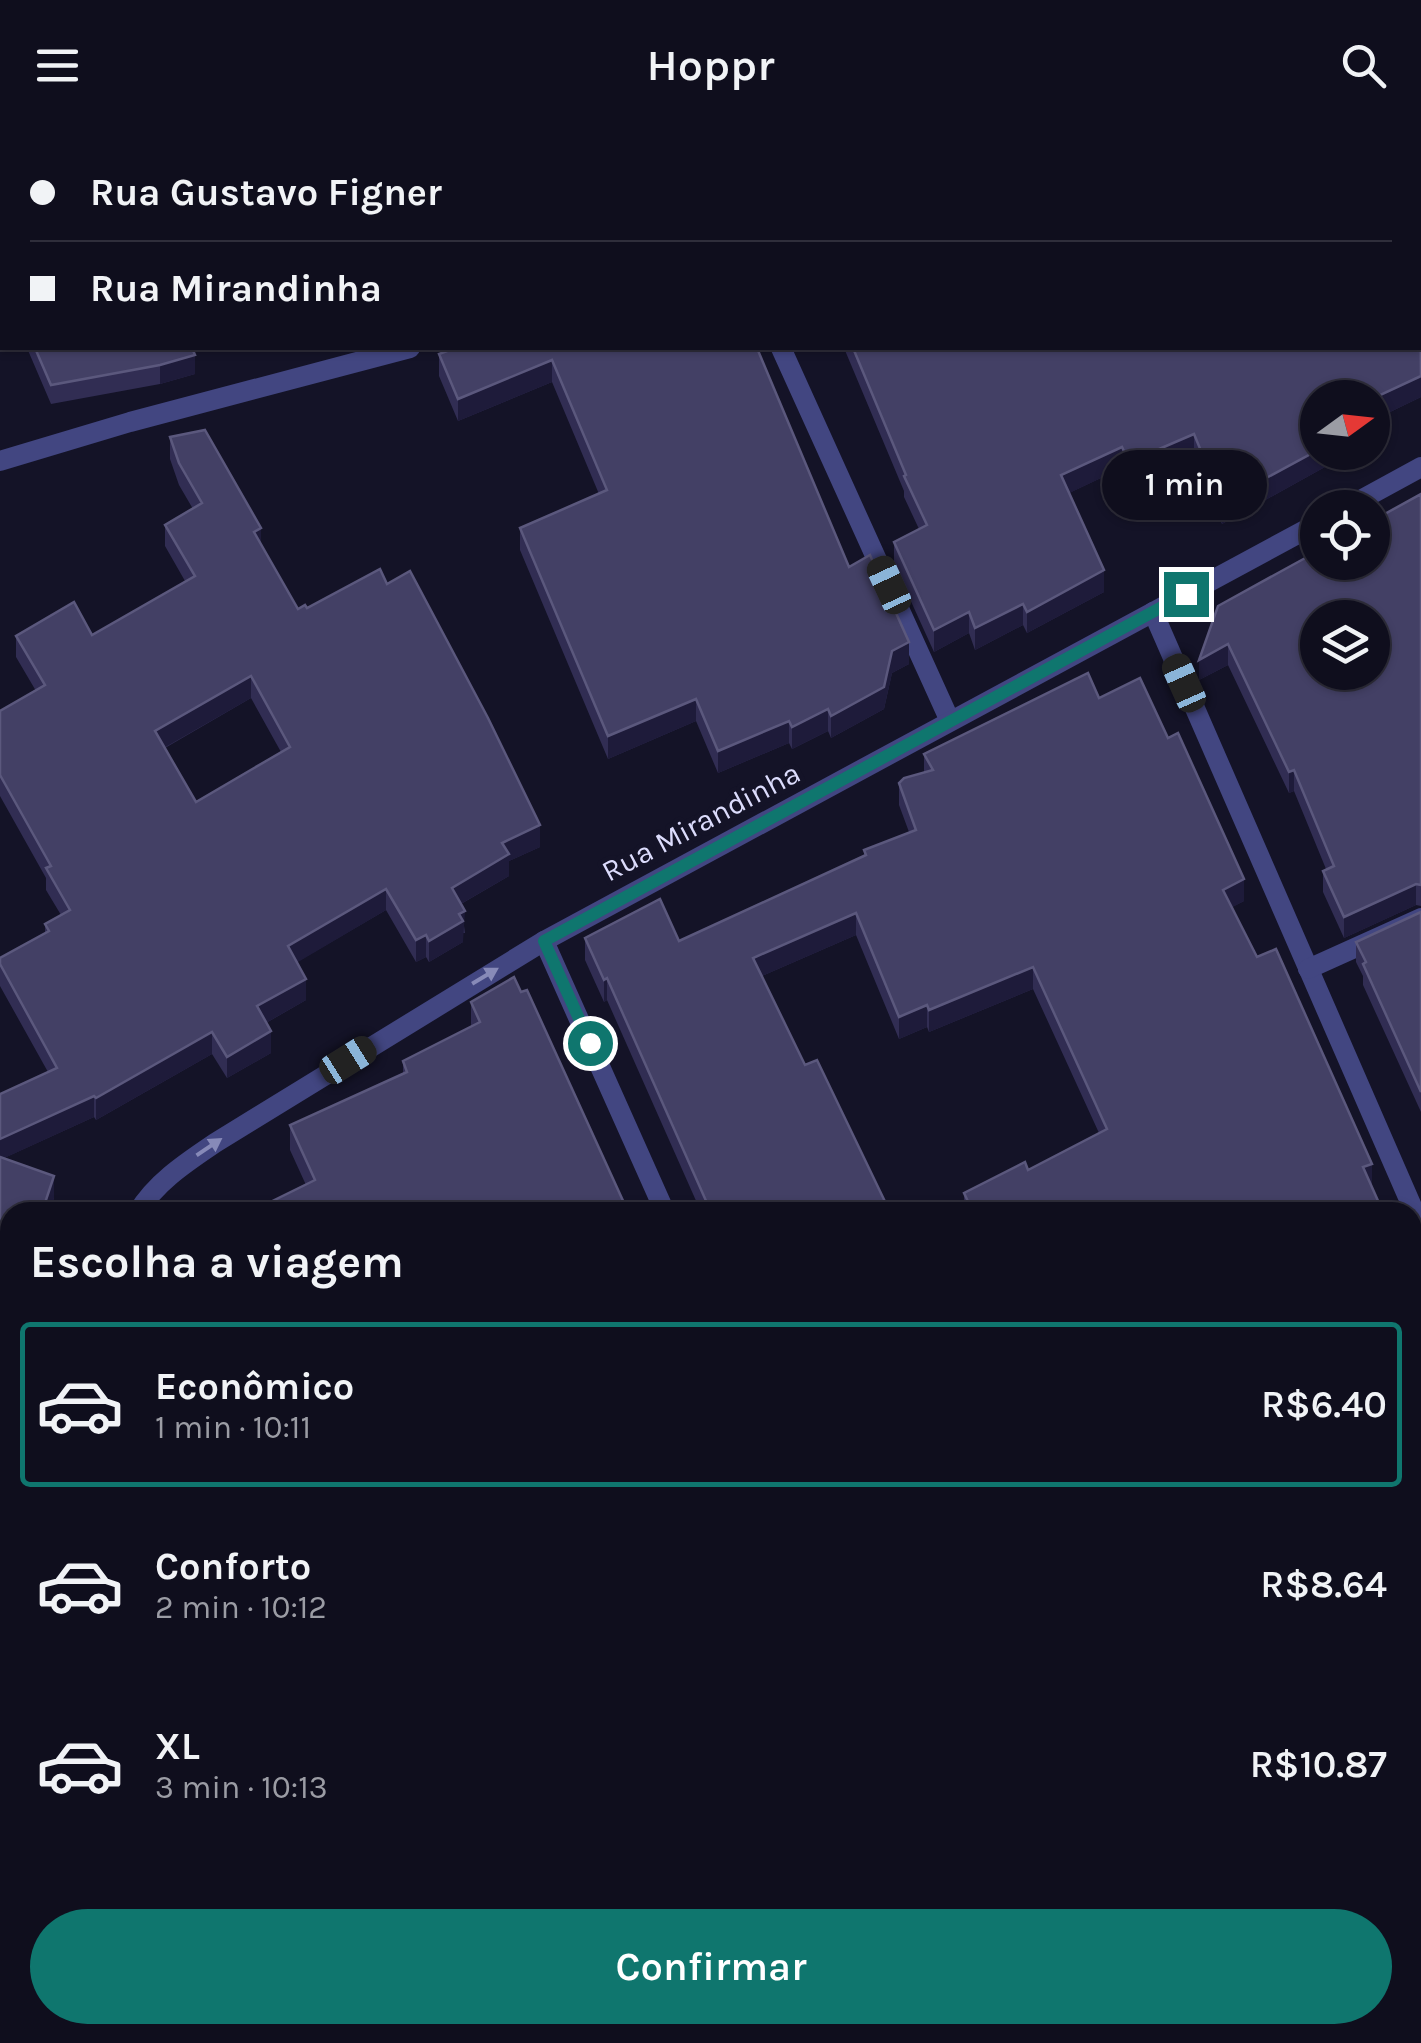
<!DOCTYPE html>
<html lang="pt">
<head>
<meta charset="utf-8">
<style>
  :root { --surface:#0f0e1d; --page:#1d1c2a; --text:#f1f3f6; --muted:#9b9ca4; --line:#2f2e3b; --accent:#0f766e }
  body { margin:0; font-family:Karla,sans-serif; background:var(--page); color:var(--text); height:100vh; display:flex; flex-direction:column; font-size:38px; white-space:nowrap }
  * { box-sizing:border-box; margin:0 }
  p { font-size:32px; color:var(--muted) }
  .icon { flex:none; width:55px; height:55px; fill:none; stroke:currentColor; stroke-width:2; stroke-linecap:round; stroke-linejoin:round }
  .map { position:relative; flex:1; overflow:hidden }
  .sheet { position:absolute; left:0px; top:1072px; width:1422px; height:842px; display:flex; flex-direction:column; background:var(--surface); border-radius:30px 30px 0 0; box-shadow:0 2px 8px #0004,0 0 0 2px var(--line) }
  .sheet>* { flex:none }
  .guide { position:absolute; left:0px; top:0px; width:1422px; height:220px; box-shadow:0 2px 8px #0004,0 0 0 2px var(--line); display:grid; align-content:center; height:220px; padding:0 30px; background:var(--surface) }
  .needle { width:65px; rotate:75deg }
  .controls { position:absolute; left:1300px; top:250px; display:grid; gap:20px }
  .controls a { display:grid; place-items:center; width:90px; height:90px; border-radius:50%; background:var(--surface); box-shadow:0 2px 8px #0004,0 0 0 2px var(--line); font-size:50px }
  .end { position:absolute; width:45px; height:45px; margin:-22px; border:12px solid #0f766e; background:#fff; box-shadow:0 0 0 5px #fff }
  .from { border-radius:50% }
  .bubble { position:absolute; height:70px; border-radius:35px; background:var(--surface); box-shadow:0 2px 8px #0004,0 0 0 2px var(--line); font-size:32px; font-weight:600; line-height:70px; text-align:center }
  .car { position:absolute; width:30px; height:60px; margin:-30px -15px; border-radius:12px; box-shadow:0 0 8px 2px #0007; background:linear-gradient(#222 24%,#8ab4d8 0 40%,#222 0 76%,#8ab4d8 0 86%,#222 0) }
  .guide b { display:flex; align-items:center; gap:35px; height:95px; font-size:38px }
  .guide b+b { border-top:2px solid var(--line) }
  .guide i { width:25px; height:25px; background:var(--text) }
  ul { padding:0; list-style:none }
  li { display:flex; align-items:center; gap:30px; height:165px; margin:0 20px 15px; padding:0 10px; border:5px solid transparent; border-radius:10px }
  li div { flex:1 }
  li b { display:block; font-size:38px }
  li em { font-style:normal; font-weight:600 }
  li.selected { border-color:var(--accent) }
  li>.icon { width:90px; height:90px; stroke-width:1.5 }
  h2 { padding:0 30px; font-size:45px; line-height:120px }
  .button { display:flex; gap:20px; margin-top:auto; padding:20px 30px }
  .button a { flex:1; height:115px; border-radius:60px; background:var(--accent); color:#fff; font-size:40px; font-weight:600; line-height:115px; text-align:center }
  header { display:flex; justify-content:space-between; align-items:center; height:130px; padding:0 30px; background:var(--surface); font-size:45px; font-weight:600 }
  .map>svg:first-child { display:block }
  .lines { fill:none; stroke-linecap:round; stroke-linejoin:round }
  .minor { stroke:#424681; stroke-width:20 }
  .wall { fill:#312d53; fill-rule:evenodd }
  .shaded-wall { fill:#1e1b3a }
  .building { fill:#434065; stroke:#5b587d; stroke-width:2.5; fill-rule:evenodd }
  .oneway { fill:#878ab8 }
  .route { stroke:#0f766e; stroke-width:12 }
  .labels { text-anchor:middle; stroke-width:10; stroke-linejoin:round; paint-order:stroke }
  .street-label { font-size:30px; fill:#dcdcfc; stroke:#141327 }
</style>
</head>
<body>
<header><svg class="icon" aria-label="menu" viewBox="0 0 24 24"><path d="M4 6h16M4 12h16M4 18h16"/></svg>Hoppr<svg class="icon" aria-label="search" viewBox="0 0 24 24"><circle cx="10" cy="10" r="6"/><path d="M15 15l6 6"/></svg></header>
<div class="map">
<svg width="1421" height="1913" viewBox="0 0 1421 1913">
  <rect width="100%" height="100%" fill="#141327"/>
  <g class="lines">
    <g class="minor">
      <polyline points="684,0 685,2"/>
      <polyline points="1066,2 1073,0"/>
      <polyline points="781,218 950,591"/>
      <polyline points="0,331 130,292 410,218"/>
      <polyline points="1346,378 1421,337"/>
      <polyline points="1153,482 1421,1097"/>
      <polyline points="544,811 665,1082"/>
      <polyline points="1308,839 1421,788"/>
      <path d="M 138,1082 C 156,1052 187,1032 215,1013 L 544,811 L 1318,393"/>
      <polyline points="1412,1194 1421,1190"/>
      <polyline points="0,1485 10,1455"/>
      <polyline points="321,1905 325,1913"/>
      <polyline points="1031,1905 1034,1913"/>
    </g>
  </g>
  <g class="wall">
    <polygon points="1421,12 1421,267 1388,283 1388,303 1318,322 1352,322 1222,394 1194,326 1129,354 1122,338 1069,363 1104,462 1027,503 1023,495 975,520 969,503 934,522 894,434 894,412 919,399 904,367 904,361 844,218 1420,218"/>
    <polygon points="27,218 196,218 192,219 195,244 160,254 51,274"/>
    <polygon points="757,218 849,437 909,534 892,543 884,579 831,608 828,601 792,619 789,613 718,643 696,591 608,629 520,420 520,398 599,364 552,252 458,291 439,246 439,224"/>
    <path d="M 170,307 L 261,414 L 298,479 L 307,478 L 387,454 L 540,717 L 509,731 L 509,746 L 461,774 L 465,803 L 463,803 L 463,812 L 429,832 L 426,827 L 416,832 L 386,780 L 297,832 L 306,870 L 266,893 L 271,923 L 227,948 L 212,924 L 96,990 L 94,987 L 4,1028 L 54,1068 L 49,1082 L 10,1082 L 10,1223 L 0,1219 L 0,964 L 48,942 L 0,856 L 0,828 L 45,803 L 45,794 L 61,785 L 46,760 L 46,748 L 0,666 L 0,581 L 36,561 L 16,527 L 16,506 L 92,505 L 185,451 L 165,416 L 165,395 L 193,379 L 179,355 L 170,329 ZM 251,568 L 281,622 L 196,672 L 165,618 Z"/>
    <polygon points="1421,364 1421,776 1416,775 1344,808 1323,762 1323,741 1326,739 1294,661 1289,663 1228,535 1199,550 1199,530"/>
    <polygon points="1099,568 1244,771 1232,777 1372,1056 1383,1082 964,1082 964,1063 1028,1040 1099,1003 1033,859 929,902 927,897 899,909 856,805 762,846 805,935 890,1082 701,1082 607,870 604,872 585,830 585,808 679,811 864,726 864,720 909,702 899,675 899,653 924,643 924,624"/>
    <polygon points="1421,782 1421,982 1363,855 1363,846 1356,832 1356,812"/>
    <polygon points="471,872 624,1082 306,1055 290,1020 290,995 403,944 403,931 471,896"/>
    <polygon points="10,1596 10,1905 269,1911 288,1913 0,1913 5,1657 0,1650 0,1602"/>
    <polygon points="356,1905 966,1905 970,1913 359,1913"/>
    <polygon points="1070,1905 1412,1905 1421,1913 1074,1913"/>
  </g>
  <g class="shaded-wall">
    <polygon points="437,0 482,0 476,2 431,2"/>
    <polygon points="960,0 990,0 985,2 960,2"/>
    <polygon points="2,168 2,187 0,188 0,169"/>
    <polygon points="195,225 195,244 160,254 160,235"/>
    <polygon points="552,230 552,252 458,291 458,269"/>
    <polygon points="1421,246 1421,267 1388,283 1388,303 1372,311 1372,290 1380,265"/>
    <polygon points="1194,304 1194,326 1129,354 1129,332"/>
    <polygon points="1122,317 1122,338 1061,367 1061,345"/>
    <polygon points="1318,320 1318,322 1352,322 1222,394 1222,372"/>
    <polygon points="261,398 261,419 254,402"/>
    <polygon points="1104,440 1104,462 1027,503 1027,482"/>
    <polygon points="1023,474 1023,495 975,520 975,498"/>
    <polygon points="969,482 969,503 934,522 934,500"/>
    <polygon points="909,512 909,534 892,543 884,579 831,608 831,586 892,521"/>
    <polygon points="1228,514 1228,535 1199,550 1199,530"/>
    <polygon points="251,546 251,568 155,623 155,601"/>
    <polygon points="696,569 696,591 608,629 608,606"/>
    <polygon points="828,579 828,601 792,619 792,597"/>
    <polygon points="789,591 789,613 718,643 718,621"/>
    <polygon points="1294,640 1294,661 1289,663 1289,642"/>
    <polygon points="540,695 540,717 509,731 509,746 452,779 452,758 502,713"/>
    <polygon points="1244,749 1244,771 1223,782 1223,760"/>
    <polygon points="1416,754 1416,775 1344,808 1344,787"/>
    <polygon points="386,759 386,780 288,838 288,816"/>
    <polygon points="465,781 463,812 429,832 429,811 459,784"/>
    <polygon points="856,783 856,805 753,850 753,828"/>
    <polygon points="426,805 426,827 416,832 416,810"/>
    <polygon points="1033,837 1033,859 929,902 929,880"/>
    <polygon points="607,848 607,870 604,872 604,850"/>
    <polygon points="306,849 306,870 257,898 257,876"/>
    <polygon points="927,875 927,897 899,909 899,887"/>
    <polygon points="271,901 271,923 227,948 227,927"/>
    <polygon points="212,902 212,924 96,990 96,968"/>
    <polygon points="94,966 94,987 0,1030 0,1009"/>
    <polygon points="1372,1034 1372,1056 1363,1037"/>
    <polygon points="54,1046 54,1068 49,1082 42,1082"/>
    <polygon points="624,1073 624,1082 604,1082"/>
    <polygon points="1421,1448 1421,1470 1412,1474 1412,1452"/>
  </g>
  <g class="building">
    <polygon points="30,0 411,0 405,2 31,2"/>
    <polygon points="504,0 632,0 632,2 505,2"/>
    <polygon points="755,0 963,0 964,2 756,2"/>
    <polygon points="1113,0 1343,0 1344,2 1114,2"/>
    <polygon points="1421,12 1421,121 1420,119"/>
    <polygon points="2,101 2,168 0,169 0,102"/>
    <polygon points="1420,125 1421,246 1380,265 1388,281 1372,290 1372,268 1318,268 1318,320 1222,372 1194,304 1129,332 1122,317 1061,345 1104,440 1027,482 1023,474 975,498 969,482 934,500 894,412 927,395 904,346 906,345 853,218 1420,218"/>
    <polygon points="35,218 192,218 195,225 160,235 51,255"/>
    <polygon points="455,218 757,218 849,437 870,425 909,512 892,521 884,557 831,586 828,579 792,597 789,591 718,621 696,569 608,606 520,398 607,360 552,230 458,269 439,224"/>
    <path d="M 205,300 L 261,398 L 254,402 L 298,479 L 305,475 L 307,478 L 380,439 L 387,454 L 410,441 L 488,588 L 540,695 L 502,713 L 509,724 L 452,758 L 465,781 L 459,784 L 463,791 L 429,811 L 426,805 L 416,810 L 386,759 L 288,816 L 306,849 L 257,876 L 271,901 L 227,927 L 212,902 L 96,968 L 94,966 L 0,1009 L 0,964 L 57,938 L 0,834 L 0,828 L 49,801 L 45,794 L 70,780 L 46,738 L 51,736 L 0,645 L 0,581 L 45,555 L 16,506 L 74,472 L 92,505 L 195,446 L 165,395 L 202,373 L 179,333 L 170,307 ZM 251,546 L 290,617 L 196,672 L 155,601 Z"/>
    <path d="M 1421,364 L 1421,755 L 1416,754 L 1344,787 L 1323,741 L 1334,736 L 1294,640 L 1289,642 L 1228,514 L 1199,530 L 1218,476 L 1318,421 L 1318,432 L 1372,432 L 1372,391 ZM 1318,488 L 1372,488 L 1372,542 L 1318,542 Z"/>
    <polygon points="1088,543 1099,568 1140,548 1168,608 1178,603 1244,749 1223,760 1257,827 1276,819 1372,1034 1363,1037 1383,1082 973,1082 964,1063 1025,1032 1028,1040 1107,999 1033,837 929,880 927,875 899,887 856,783 753,828 805,935 817,930 890,1082 711,1082 607,848 604,850 585,808 660,769 679,811 866,725 864,720 916,700 899,653 904,648 933,640 924,624"/>
    <polygon points="1421,782 1421,962 1363,834 1366,832 1356,812"/>
    <polygon points="514,847 521,862 527,860 624,1073 604,1082 250,1082 315,1050 290,995 407,942 403,931 480,892 471,872"/>
    <polygon points="0,1027 54,1046 42,1082 10,1082 10,1201 0,1198"/>
    <polygon points="1421,1206 1421,1448 1412,1452 1412,1210"/>
    <polygon points="1421,1560 1421,1913 1084,1913 1080,1905 1412,1905 1412,1564"/>
    <polygon points="10,1596 10,1644 0,1628 0,1602"/>
    <polygon points="10,1653 10,1905 266,1905 269,1911 280,1905 284,1905 288,1913 0,1913 0,1661"/>
    <polygon points="365,1905 966,1905 970,1913 368,1913"/>
  </g>
  <defs><path id="oneway-solid" d="M-6-.8H1V-3.2L6.5 0L1 3.2V.8H-6Z" transform="scale(2.5)"/></defs>
  <g class="oneway">
    <use href="#oneway-solid" transform="translate(485 846) rotate(-31)"/>
    <use href="#oneway-solid" transform="translate(209 1017) rotate(-34)"/>
  </g>
  <g class="lines">
    <polyline class="route" points="590,913 544,811 1186,464"/>
  </g>
  <g class="labels">
    <g class="street-label">
      <text transform="translate(701 692) rotate(-28)" y="10">Rua Mirandinha</text>
    </g>
  </g>
</svg>
<div class="controls">
<a><svg class="needle" viewBox="-14 -14 28 28"><path d="M0-13l5 13h-10z" fill="#e53935"/><path d="M0 13l5-13h-10z" fill="#9b9ca4"/></svg></a>
<a><svg class="icon" aria-label="locate" viewBox="0 0 24 24"><circle cx="12" cy="12" r="6"/><path d="M12 2v4M12 18v4M2 12h4M18 12h4"/></svg></a>
<a><svg class="icon" aria-label="layers" viewBox="0 0 24 24"><path d="M12 4l9 5-9 5-9-5zM3 14l9 5 9-5"/></svg></a>
</div>
<i class="end from" style="left:590px;top:913px"></i>
<i class="end" style="left:1186px;top:464px"></i>
<div class="bubble" style="left:1102px;top:320px;width:165px">1 min</div>
<i class="car" style="left:889px;top:455px;rotate:335deg"></i>
<i class="car" style="left:1184px;top:553px;rotate:336deg"></i>
<i class="car" style="left:348px;top:930px;rotate:58deg"></i>
<div class="guide">
<b><i class="from"></i>Rua Gustavo Figner</b>
<b><i></i>Rua Mirandinha</b>
</div>
<section class="sheet">
<h2>Escolha a viagem</h2>
<ul>
<li class="selected"><svg class="icon" aria-label="car" viewBox="0 0 24 24"><path d="M5 17H2v-5l4-1 3-4h7l3 4 3 1v5h-3M9 17h6M6 11h13"/><circle cx="7" cy="17" r="2"/><circle cx="17" cy="17" r="2"/></svg><div><b>Econômico</b><p>1 min · 10:11</p></div><em>R$6.40</em></li>
<li><svg class="icon" aria-label="car" viewBox="0 0 24 24"><path d="M5 17H2v-5l4-1 3-4h7l3 4 3 1v5h-3M9 17h6M6 11h13"/><circle cx="7" cy="17" r="2"/><circle cx="17" cy="17" r="2"/></svg><div><b>Conforto</b><p>2 min · 10:12</p></div><em>R$8.64</em></li>
<li><svg class="icon" aria-label="car" viewBox="0 0 24 24"><path d="M5 17H2v-5l4-1 3-4h7l3 4 3 1v5h-3M9 17h6M6 11h13"/><circle cx="7" cy="17" r="2"/><circle cx="17" cy="17" r="2"/></svg><div><b>XL</b><p>3 min · 10:13</p></div><em>R$10.87</em></li>
</ul>
<div class="button"><a>Confirmar</a></div>
</section>
</div>
</body>
</html>
